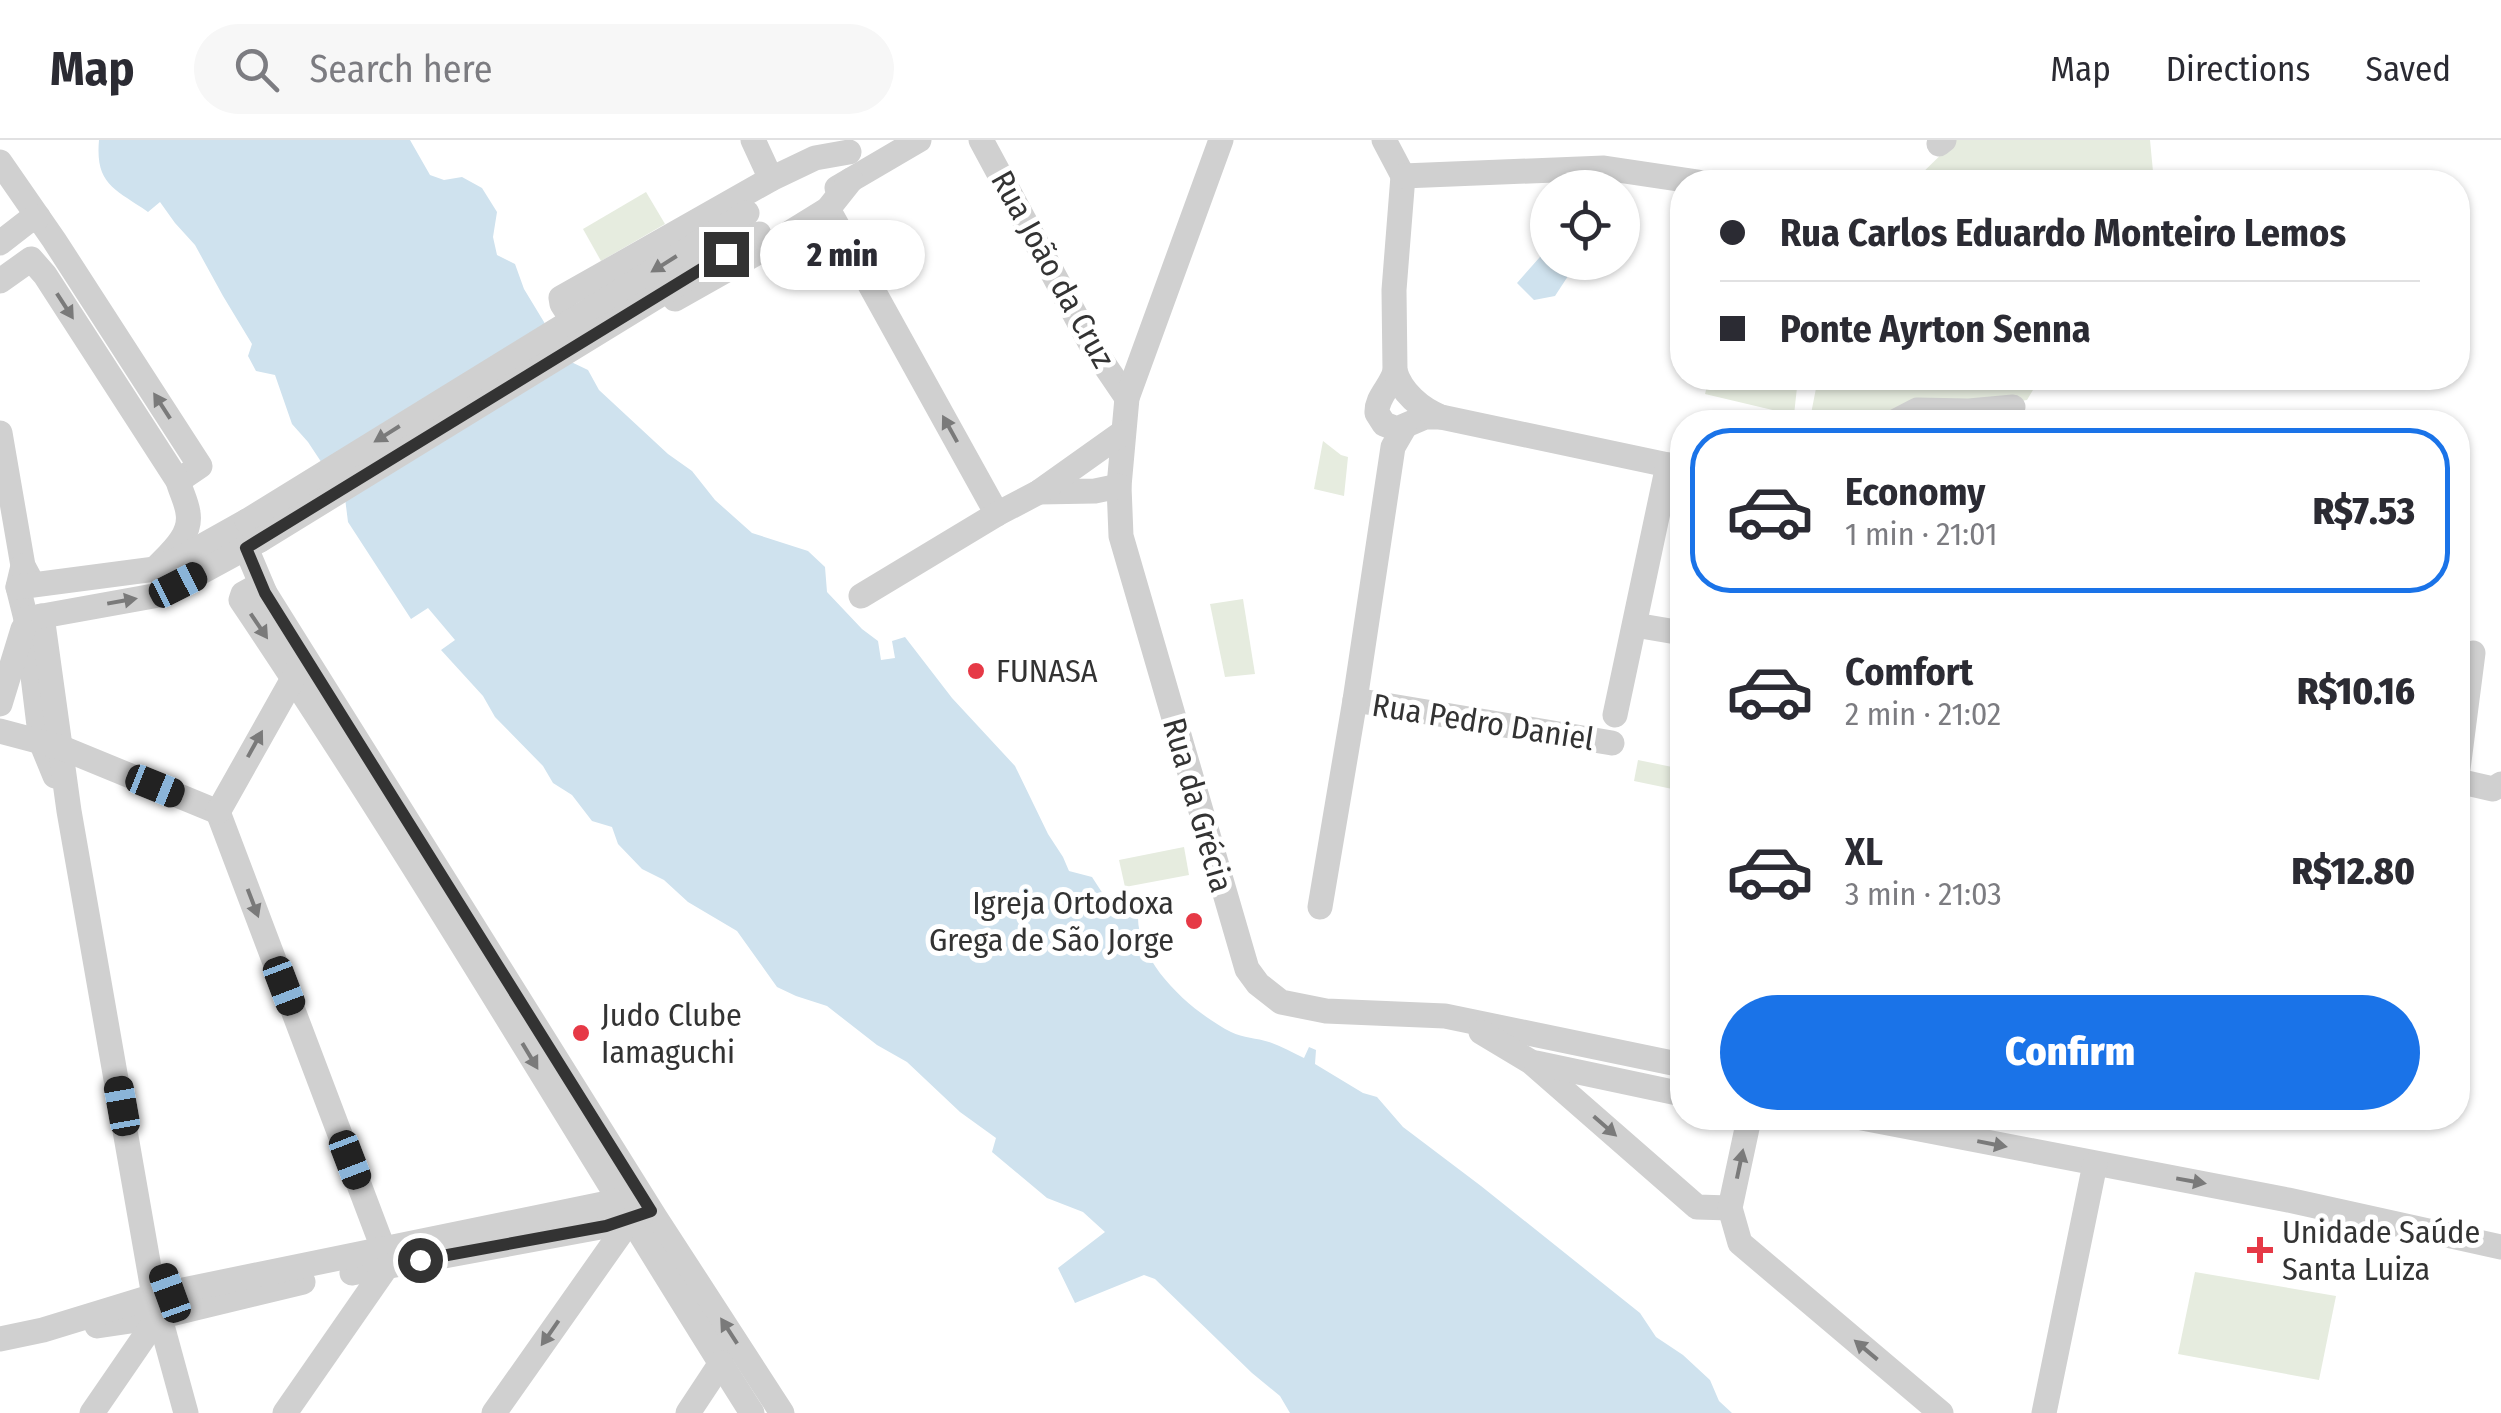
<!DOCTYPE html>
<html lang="en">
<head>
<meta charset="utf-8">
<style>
  :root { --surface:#fff; --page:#f7f7f7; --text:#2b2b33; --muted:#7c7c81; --line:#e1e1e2; --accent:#1a73e8 }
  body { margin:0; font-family:"Fira Sans Condensed",sans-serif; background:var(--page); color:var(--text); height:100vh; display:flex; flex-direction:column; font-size:38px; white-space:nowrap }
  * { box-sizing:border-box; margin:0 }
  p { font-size:32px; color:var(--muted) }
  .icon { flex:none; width:55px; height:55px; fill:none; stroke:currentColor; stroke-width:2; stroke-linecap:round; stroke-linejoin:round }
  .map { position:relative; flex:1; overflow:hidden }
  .panel { position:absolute; left:1670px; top:270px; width:800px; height:720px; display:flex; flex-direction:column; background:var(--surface); border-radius:40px; box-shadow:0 2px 8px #0004 }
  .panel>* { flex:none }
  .top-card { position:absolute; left:1670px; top:30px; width:800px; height:220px; border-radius:40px; box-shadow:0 2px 8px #0004; display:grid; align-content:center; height:220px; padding:0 50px; background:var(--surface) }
  .fabs { position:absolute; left:1530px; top:30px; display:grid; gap:20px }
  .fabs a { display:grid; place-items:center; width:110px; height:110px; border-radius:50%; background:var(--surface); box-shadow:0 2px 8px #0004; font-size:50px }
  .end { position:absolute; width:45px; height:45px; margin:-22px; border:12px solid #333; background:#fff; box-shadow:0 0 0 5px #fff }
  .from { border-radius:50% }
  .bubble { position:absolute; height:70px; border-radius:35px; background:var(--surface); box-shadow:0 2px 8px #0004; font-size:32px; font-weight:800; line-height:70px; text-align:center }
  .car { position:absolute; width:30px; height:60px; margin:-30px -15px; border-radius:12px; box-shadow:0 0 8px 2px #0007; background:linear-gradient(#222 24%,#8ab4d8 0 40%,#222 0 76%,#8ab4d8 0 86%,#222 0) }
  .top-card b { display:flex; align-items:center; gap:35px; height:95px; font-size:38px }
  .top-card b+b { border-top:2px solid var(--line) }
  .top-card i { width:25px; height:25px; background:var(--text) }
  ul { padding:18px 0 0; list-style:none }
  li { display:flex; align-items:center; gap:30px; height:165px; margin:0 20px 15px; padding:0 30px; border:5px solid transparent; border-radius:40px }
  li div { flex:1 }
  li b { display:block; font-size:38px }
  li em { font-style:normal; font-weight:800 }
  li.active { border-color:var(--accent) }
  li>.icon { width:90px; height:90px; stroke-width:1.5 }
  .cta { display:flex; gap:20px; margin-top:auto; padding:20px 50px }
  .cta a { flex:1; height:115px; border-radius:60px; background:var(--accent); color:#fff; font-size:40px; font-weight:800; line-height:115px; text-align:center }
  header { display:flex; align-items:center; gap:60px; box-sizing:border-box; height:140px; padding:0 50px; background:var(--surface); border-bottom:2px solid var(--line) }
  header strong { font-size:48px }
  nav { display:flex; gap:55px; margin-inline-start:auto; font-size:35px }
  .search { width:700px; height:90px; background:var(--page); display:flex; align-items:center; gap:25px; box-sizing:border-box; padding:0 35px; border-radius:55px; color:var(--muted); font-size:38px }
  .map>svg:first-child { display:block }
  .green { fill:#e6ecdf }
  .water { fill:#cfe2ee }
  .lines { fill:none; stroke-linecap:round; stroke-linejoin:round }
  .minor { stroke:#d0d0d0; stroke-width:25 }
  .minor-bridge { stroke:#d0d0d0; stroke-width:25 }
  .oneway { fill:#7a7a7a }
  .route { stroke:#333; stroke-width:12 }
  .poi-dot { fill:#e63946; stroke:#fff; stroke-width:4 }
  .labels { text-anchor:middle; stroke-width:10; stroke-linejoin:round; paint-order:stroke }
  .street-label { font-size:32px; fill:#333; stroke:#fff }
  .poi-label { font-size:32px; fill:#333; stroke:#fff; text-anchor:start }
</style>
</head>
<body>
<header>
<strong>Map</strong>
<div class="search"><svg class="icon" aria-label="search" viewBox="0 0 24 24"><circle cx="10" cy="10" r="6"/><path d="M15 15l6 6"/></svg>Search here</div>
<nav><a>Map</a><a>Directions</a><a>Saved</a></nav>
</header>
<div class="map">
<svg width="2501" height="1273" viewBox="0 0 2501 1273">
  <rect width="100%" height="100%" fill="#fff"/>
  <g class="green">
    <polygon points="1956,0 2150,0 2154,42 1913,42"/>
    <polygon points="646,52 665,84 601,121 583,89"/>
    <polygon points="1709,238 1798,238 1794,275 1705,254"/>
    <polygon points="1818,238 2040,238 2027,260 1901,280 1899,282 1819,282 1810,279"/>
    <polygon points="1323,301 1341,315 1348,317 1344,356 1314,349"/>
    <polygon points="1243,459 1255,534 1225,537 1210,464"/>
    <polygon points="1638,620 1682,629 1682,651 1634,641"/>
    <polygon points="1184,707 1189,735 1125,747 1119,720"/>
    <polygon points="2195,1132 2336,1156 2319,1240 2178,1214"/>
  </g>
  <g class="water">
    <path d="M 99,0 L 410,0 L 430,35 L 444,40 L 462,37 L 482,48 L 497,72 L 493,97 L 497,115 L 515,124 L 524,149 L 567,220 L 588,230 L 599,250 L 668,314 L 692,331 L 715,360 L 752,393 L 808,411 L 825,427 L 827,452 L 862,489 L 878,501 L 881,520 L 895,518 L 892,501 L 905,497 L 952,558 L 1015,626 L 1048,694 L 1063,717 L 1069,731 L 1092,737 L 1105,757 L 1115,754 L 1138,776 C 1137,824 1192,872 1231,892 C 1243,898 1257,898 1269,902 C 1281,906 1293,913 1304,918 L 1309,907 L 1316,910 L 1315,924 L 1363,953 L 1377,957 L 1403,987 L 1481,1046 L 1640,1173 L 1656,1197 L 1683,1215 L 1710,1240 L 1719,1261 L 1732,1273 L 1290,1273 L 1280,1256 L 1252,1233 L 1155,1139 L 1144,1135 L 1075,1163 L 1058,1128 L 1105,1092 L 1083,1072 L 1047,1058 L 992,1012 L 996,998 L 960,972 L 907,922 L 877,905 L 827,866 L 796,856 L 777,847 L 737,791 L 688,762 L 664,740 L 642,729 L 618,704 L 612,687 L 592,681 L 572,655 L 553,643 L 543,626 L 495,577 L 483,556 L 441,510 L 455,500 L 428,468 L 411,479 L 348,382 L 345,358 L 308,302 L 292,284 L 275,235 L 256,231 L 248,216 L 252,204 L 223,156 L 195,105 L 175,83 L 160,62 L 148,72 C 115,49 95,45 99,0 Z"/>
    <polygon points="1547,109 1548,122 1584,123 1570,133 1555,156 1534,160 1517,143"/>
  </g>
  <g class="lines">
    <g class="minor">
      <polyline points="753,0 771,39"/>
      <polyline points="981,0 1093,208 1127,258"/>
      <polyline points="1221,0 1127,258 1119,346 1121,396 1247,829 1258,844 1281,862 1326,871 1445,876 1682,925"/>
      <polyline points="1384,0 1403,36"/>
      <polyline points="1939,4 1944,0"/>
      <polyline points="0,22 54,100 200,326 178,341"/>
      <path d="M 1403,36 L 1394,150 L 1395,231 C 1391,247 1376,257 1377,273 L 1384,284 L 1397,289 L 1425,277 L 1441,277"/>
      <polyline points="1403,36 1604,28 1698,42"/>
      <polyline points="837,48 919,0"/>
      <polyline points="828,69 997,374"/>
      <polyline points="0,103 27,82 38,77"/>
      <path d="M 0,141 L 31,119 L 45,135 L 178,341 C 181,352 187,363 188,373 C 192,396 169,414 155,429"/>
      <polyline points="675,159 762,110 828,69 851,40"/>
      <polyline points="584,198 562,164 561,158 771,39 815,18 849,12"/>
      <path d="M 1395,231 C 1401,252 1421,269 1441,277 L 1682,328"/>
      <polyline points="1894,282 1917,270 1969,271 2013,267"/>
      <polyline points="0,293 23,426 30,439"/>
      <polyline points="1039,352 1095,351 1119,346"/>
      <polyline points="246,408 265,453 655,1077 782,1273"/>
      <polyline points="23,426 18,447 26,479 41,602 55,636"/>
      <polyline points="18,447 155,429 181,418 247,381"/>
      <path d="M 265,453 L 252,449 L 243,454 L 241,460 C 420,726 581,1003 752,1273"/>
      <polyline points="861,456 997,374 1039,352 1122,293"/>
      <polyline points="42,476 69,671 154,1156 186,1273"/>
      <polyline points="26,479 159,455 260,400"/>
      <polyline points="1635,485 1682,493"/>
      <polyline points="2458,518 2473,513 2458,629"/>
      <polyline points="1355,560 1612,603"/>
      <polyline points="0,564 23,489"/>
      <polyline points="1615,575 1668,325"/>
      <polyline points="0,591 60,607 218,672"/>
      <polyline points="2458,641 2493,649 2501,644"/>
      <polyline points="218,672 383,1108 386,1121"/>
      <polyline points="218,672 299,528"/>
      <polyline points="1320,767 1355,560 1393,307 1404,288"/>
      <polyline points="1481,892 1531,922 1697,1067 1730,1068"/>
      <polyline points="1536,923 1682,954"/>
      <polyline points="1862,978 2288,1060 2501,1107"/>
      <polyline points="1749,979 1730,1068 1740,1103 1941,1273"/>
      <polyline points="352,1133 606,1086 641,1075"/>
      <polyline points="97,1186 158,1177 303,1142"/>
      <polyline points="0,1199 43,1190 154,1156 632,1058"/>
      <polyline points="92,1273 158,1177"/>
      <polyline points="285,1273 387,1126"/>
      <polyline points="494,1273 630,1080"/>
      <polyline points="688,1273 721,1223"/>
      <polyline points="2044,1273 2095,1024"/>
    </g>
    <g class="minor-bridge">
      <polyline points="247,381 747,73"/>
      <polyline points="260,400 759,94"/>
    </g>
  </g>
  <defs><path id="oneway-solid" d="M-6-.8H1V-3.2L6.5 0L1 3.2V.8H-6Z" transform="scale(2.5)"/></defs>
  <g class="oneway">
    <use href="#oneway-solid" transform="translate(664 124) rotate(148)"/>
    <use href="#oneway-solid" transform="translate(65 166) rotate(57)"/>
    <use href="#oneway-solid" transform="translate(162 266) rotate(-123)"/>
    <use href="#oneway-solid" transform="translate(950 289) rotate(-119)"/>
    <use href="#oneway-solid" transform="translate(387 294) rotate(148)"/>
    <use href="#oneway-solid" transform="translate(122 461) rotate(-10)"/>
    <use href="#oneway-solid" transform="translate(259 486) rotate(56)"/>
    <use href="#oneway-solid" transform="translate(255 604) rotate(-61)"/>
    <use href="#oneway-solid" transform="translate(253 763) rotate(69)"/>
    <use href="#oneway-solid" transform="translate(530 916) rotate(59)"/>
    <use href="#oneway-solid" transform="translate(1605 986) rotate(41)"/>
    <use href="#oneway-solid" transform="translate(1992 1004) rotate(11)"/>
    <use href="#oneway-solid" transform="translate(1740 1024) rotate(-78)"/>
    <use href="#oneway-solid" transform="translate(2191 1041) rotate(10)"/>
    <use href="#oneway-solid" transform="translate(729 1191) rotate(-123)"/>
    <use href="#oneway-solid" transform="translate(550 1193) rotate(125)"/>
    <use href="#oneway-solid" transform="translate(1866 1210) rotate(-140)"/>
  </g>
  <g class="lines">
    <polyline class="route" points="420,1120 606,1086 651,1071 265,453 246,408 726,114"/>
  </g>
  <g class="poi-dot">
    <circle cx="976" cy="531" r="10"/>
    <circle cx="1194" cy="781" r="10"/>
    <circle cx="581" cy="893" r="10"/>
    <path d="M2255 1095h10v10h10v10h-10v10h-10v-10h-10v-10h10z"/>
  </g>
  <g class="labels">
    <g class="street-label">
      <text transform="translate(1053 129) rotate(61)" y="11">Rua João da Cruz</text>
      <text transform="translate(1483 582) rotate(9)" y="11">Rua Pedro Daniel</text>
      <text transform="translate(1198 665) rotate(74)" y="11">Rua da Grécia</text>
    </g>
    <g class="poi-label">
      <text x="996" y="542">FUNASA</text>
      <text x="1174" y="774" text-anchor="end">Igreja Ortodoxa<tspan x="1174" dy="37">Grega de São Jorge</tspan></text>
      <text x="601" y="886">Judo Clube<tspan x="601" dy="37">Iamaguchi</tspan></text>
      <text x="2282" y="1103">Unidade Saúde<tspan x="2282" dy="37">Santa Luiza</tspan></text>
    </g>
  </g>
</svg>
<div class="fabs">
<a><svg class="icon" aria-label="locate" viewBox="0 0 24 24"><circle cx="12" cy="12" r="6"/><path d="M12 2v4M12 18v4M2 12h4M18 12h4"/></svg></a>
</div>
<i class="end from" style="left:420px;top:1120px"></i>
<i class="end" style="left:726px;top:114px"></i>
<div class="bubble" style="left:760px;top:80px;width:165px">2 min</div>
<i class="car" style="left:178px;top:445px;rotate:63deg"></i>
<i class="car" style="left:155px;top:646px;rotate:112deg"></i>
<i class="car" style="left:284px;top:846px;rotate:159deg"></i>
<i class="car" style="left:122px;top:966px;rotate:350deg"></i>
<i class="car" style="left:350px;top:1020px;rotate:159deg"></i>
<i class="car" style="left:170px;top:1153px;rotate:340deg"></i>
<div class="top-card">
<b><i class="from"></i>Rua Carlos Eduardo Monteiro Lemos</b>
<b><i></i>Ponte Ayrton Senna</b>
</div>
<section class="panel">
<ul>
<li class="active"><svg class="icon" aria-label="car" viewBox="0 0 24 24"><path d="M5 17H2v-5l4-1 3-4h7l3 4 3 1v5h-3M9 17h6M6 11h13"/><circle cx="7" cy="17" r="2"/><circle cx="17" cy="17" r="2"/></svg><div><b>Economy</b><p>1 min · 21:01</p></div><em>R$7.53</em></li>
<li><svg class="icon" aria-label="car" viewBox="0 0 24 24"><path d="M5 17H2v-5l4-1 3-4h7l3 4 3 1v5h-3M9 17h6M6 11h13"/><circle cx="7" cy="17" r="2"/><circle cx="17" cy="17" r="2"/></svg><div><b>Comfort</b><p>2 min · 21:02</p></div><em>R$10.16</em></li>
<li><svg class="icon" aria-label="car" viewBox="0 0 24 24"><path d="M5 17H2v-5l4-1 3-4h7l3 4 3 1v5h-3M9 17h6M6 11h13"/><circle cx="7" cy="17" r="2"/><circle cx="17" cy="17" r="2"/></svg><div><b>XL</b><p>3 min · 21:03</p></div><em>R$12.80</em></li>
</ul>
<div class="cta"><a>Confirm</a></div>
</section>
</div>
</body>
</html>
